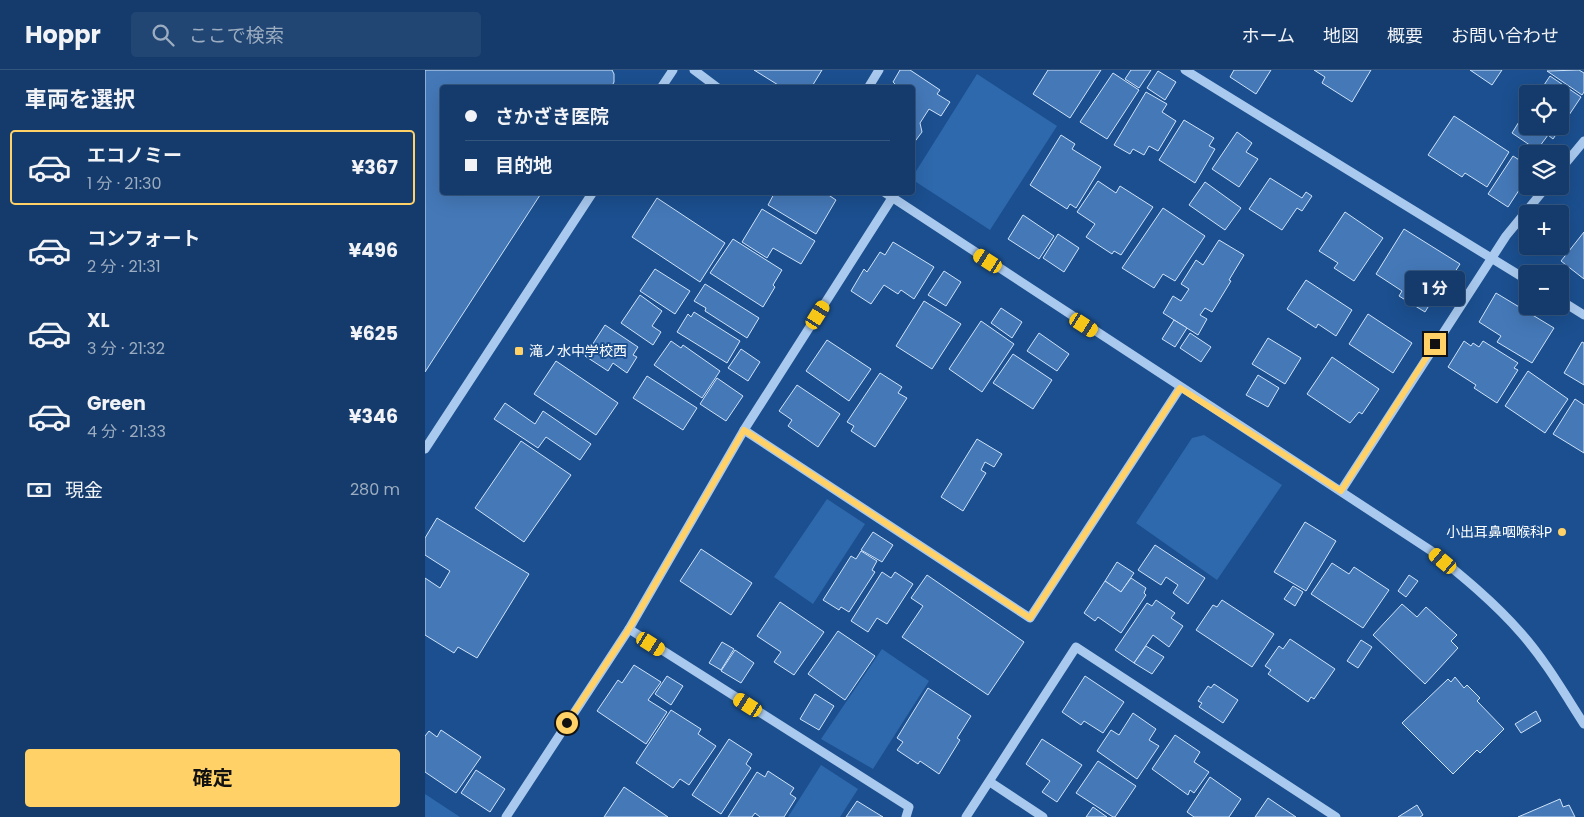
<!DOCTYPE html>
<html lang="ja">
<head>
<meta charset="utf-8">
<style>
  :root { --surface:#143b6b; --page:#214673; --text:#f1f3f6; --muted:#9dadc1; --line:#33557e; --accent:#ffd166 }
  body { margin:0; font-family:Poppins,"Noto Sans JP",sans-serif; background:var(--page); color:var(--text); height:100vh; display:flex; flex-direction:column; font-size:19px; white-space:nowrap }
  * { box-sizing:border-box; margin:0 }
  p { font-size:16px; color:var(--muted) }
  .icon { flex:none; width:28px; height:28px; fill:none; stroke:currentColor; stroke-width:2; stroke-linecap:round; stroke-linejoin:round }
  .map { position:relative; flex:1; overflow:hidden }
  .panel { display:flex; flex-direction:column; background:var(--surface); width:425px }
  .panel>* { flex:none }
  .hud { position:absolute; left:15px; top:15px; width:475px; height:110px; border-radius:5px; box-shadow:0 5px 20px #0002,0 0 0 1px var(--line); display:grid; align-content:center; height:110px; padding:0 25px; background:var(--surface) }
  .fabs { position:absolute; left:1094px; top:15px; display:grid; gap:10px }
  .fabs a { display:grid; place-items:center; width:50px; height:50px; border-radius:5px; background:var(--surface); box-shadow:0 5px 20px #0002,0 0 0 1px var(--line); font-size:25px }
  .end { position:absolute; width:22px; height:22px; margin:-11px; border:6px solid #ffd166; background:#111; box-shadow:0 0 0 2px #111 }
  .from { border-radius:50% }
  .bubble { position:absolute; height:35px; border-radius:5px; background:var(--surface); box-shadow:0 5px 20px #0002,0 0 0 1px var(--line); font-size:16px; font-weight:700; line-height:35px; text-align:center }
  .car { position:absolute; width:15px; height:30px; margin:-15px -8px; border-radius:6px; box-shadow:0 0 4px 1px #0007; background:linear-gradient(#f5c518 24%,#345 0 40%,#f5c518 0 76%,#345 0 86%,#f5c518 0) }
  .hud b { display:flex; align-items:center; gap:18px; height:48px; font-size:19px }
  .hud b+b { border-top:1px solid var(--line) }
  .hud i { width:12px; height:12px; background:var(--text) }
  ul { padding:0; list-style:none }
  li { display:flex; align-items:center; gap:15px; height:75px; margin:0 10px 8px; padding:0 15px; border:2px solid transparent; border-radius:5px }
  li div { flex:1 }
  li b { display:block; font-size:19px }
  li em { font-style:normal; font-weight:700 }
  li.active { border-color:var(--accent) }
  li>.icon { width:45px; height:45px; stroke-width:1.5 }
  h2 { padding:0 25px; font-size:22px; line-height:60px }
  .pay { display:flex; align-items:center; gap:12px; height:55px; padding:0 25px; font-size:19px }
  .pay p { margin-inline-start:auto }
  .primary-button { display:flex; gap:10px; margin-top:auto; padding:10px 25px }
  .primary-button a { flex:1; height:58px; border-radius:5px; background:var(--accent); color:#111; font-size:20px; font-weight:700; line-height:58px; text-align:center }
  header { display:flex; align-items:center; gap:30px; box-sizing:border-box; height:70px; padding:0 25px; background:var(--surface); border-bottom:1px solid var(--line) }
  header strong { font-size:24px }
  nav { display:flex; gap:28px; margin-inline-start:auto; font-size:18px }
  .search { width:350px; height:45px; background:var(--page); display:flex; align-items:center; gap:12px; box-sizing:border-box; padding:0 18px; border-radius:5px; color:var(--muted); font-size:19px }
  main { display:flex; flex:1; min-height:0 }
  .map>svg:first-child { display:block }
  .green { fill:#2e69ad }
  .building { fill:#4478b7; stroke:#cfe3fa }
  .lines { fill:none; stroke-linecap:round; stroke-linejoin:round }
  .minor { stroke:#a9c9ee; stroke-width:9 }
  .route { stroke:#ffd166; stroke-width:6 }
  .poi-dot { fill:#ffd166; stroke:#1b4f8f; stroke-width:2 }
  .labels { text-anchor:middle; stroke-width:4; stroke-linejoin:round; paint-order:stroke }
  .poi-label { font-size:14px; fill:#fff; stroke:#1b4f8f; text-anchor:start }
</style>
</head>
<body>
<header>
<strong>Hoppr</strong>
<div class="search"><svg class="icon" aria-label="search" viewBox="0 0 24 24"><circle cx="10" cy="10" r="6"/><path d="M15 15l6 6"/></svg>ここで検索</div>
<nav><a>ホーム</a><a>地図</a><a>概要</a><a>お問い合わせ</a></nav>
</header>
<main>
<section class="panel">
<h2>車両を選択</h2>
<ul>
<li class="active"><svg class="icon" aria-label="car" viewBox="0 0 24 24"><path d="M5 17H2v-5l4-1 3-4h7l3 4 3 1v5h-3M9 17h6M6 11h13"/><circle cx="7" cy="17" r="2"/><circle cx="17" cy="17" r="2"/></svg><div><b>エコノミー</b><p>1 分 · 21:30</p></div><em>¥367</em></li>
<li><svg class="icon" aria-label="car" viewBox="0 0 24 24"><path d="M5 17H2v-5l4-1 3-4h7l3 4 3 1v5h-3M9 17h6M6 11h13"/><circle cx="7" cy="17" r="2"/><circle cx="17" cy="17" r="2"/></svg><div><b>コンフォート</b><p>2 分 · 21:31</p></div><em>¥496</em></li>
<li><svg class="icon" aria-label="car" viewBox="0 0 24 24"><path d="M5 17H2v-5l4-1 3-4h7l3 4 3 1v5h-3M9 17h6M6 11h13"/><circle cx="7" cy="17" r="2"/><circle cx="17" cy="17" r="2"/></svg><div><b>XL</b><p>3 分 · 21:32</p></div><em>¥625</em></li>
<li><svg class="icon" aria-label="car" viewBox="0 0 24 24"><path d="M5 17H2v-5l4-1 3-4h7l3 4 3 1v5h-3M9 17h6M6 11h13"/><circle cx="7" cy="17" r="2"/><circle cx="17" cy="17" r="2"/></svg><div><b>Green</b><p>4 分 · 21:33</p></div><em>¥346</em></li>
</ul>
<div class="pay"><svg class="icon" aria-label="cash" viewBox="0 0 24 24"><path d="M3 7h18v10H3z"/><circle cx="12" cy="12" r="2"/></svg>現金<p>280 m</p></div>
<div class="primary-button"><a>確定</a></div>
</section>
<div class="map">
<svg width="1159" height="747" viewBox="0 0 1159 747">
  <rect width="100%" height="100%" fill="#1b4f8f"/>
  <g class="green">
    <polygon points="552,4 632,56 565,160 488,110 488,106"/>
    <polygon points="779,365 857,415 792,510 711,453 767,368"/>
    <polygon points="402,429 440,454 388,534 349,507"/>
    <polygon points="457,579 504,611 448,699 396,669"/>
    <polygon points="396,695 433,719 415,747 363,747"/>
    <polygon points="0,724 35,747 0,747"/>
  </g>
  <g class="building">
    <polygon points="0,0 187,0 189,4 189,12 186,18 18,18 18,122 117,122 0,302"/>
    <polygon points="329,0 397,0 386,18 358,18"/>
    <polygon points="475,0 485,0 515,20 512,24 525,32 516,46 504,39 495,53 497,62 488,74 488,18 474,18 468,12"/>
    <polygon points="623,0 676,0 645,48 608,24"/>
    <polygon points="706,0 726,0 714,18 700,9"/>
    <polygon points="809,0 846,0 831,24 805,7"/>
    <polygon points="889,0 946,0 927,32 897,13 900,7"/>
    <polygon points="1045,0 1077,0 1067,15"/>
    <polygon points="1154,0 1159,3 1159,22 1157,25 1122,1"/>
    <polygon points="733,1 751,12 740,30 722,18"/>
    <polygon points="688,3 714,20 682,69 655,52"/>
    <polygon points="1125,6 1156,27 1128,69 1123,65 1112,80 1087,63 1102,39 1102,56 1135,56 1135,24 1113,24"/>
    <polygon points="721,22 742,34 737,42 751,51 733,81 724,76 719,85 708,79 705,84 689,75"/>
    <polygon points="1029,46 1084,82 1062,117 1040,103 1037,107 1003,85"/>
    <polygon points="759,50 789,68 784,76 790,79 770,113 734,90"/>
    <polygon points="812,62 827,73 821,82 833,89 814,117 787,99"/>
    <polygon points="636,65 650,74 647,79 676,97 651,138 645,134 642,139 605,115"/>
    <polygon points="1088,86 1102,95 1102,108 1083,137 1063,124"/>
    <polygon points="845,108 877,128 881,122 887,126 877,141 872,138 857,160 824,139"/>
    <polygon points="673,111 691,123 695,116 728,137 696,185 689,181 687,184 661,167 670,154 652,142"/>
    <polygon points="780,112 816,138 800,160 764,135"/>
    <polygon points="350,122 399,122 411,130 391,164 343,135"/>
    <polygon points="232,128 300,173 275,212 207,167"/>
    <polygon points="738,138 780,166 750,211 738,204 729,218 697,198"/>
    <polygon points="337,139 390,171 376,194 348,178 342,188 317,172"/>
    <polygon points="920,142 958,168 929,211 909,198 913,193 894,181"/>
    <polygon points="598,145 629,166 614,189 583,169"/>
    <polygon points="979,159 1035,194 1014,227 1011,224 1000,242 974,226 977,221 951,204"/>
    <polygon points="1159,162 1159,209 1136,191"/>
    <polygon points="633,164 654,178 639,202 618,188"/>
    <polygon points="308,169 357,200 348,215 350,217 338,237 285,203"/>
    <polygon points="794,170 819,185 804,210 806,211 787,242 780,238 775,245 782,249 773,265 738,243 748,226 756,231 764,219 756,214 771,190 778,195"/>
    <polygon points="468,172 509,197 489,229 476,220 473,224 459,215 446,234 426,221 439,199 442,202 455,182 460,185"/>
    <polygon points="230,199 265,221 250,244 215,221"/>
    <polygon points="519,201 536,212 521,236 503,225"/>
    <polygon points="881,210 927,240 911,266 893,254 891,258 862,239"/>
    <polygon points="280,214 334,248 322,268 280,241 281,238 269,231"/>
    <polygon points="1071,223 1129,258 1107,293 1072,272 1076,266 1054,252"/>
    <polygon points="215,225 237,241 227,256 236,262 228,275 196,253"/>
    <polygon points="499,231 536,254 507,299 471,276"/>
    <polygon points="576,238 597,252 587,268 566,253"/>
    <polygon points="269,242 315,271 302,293 252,262 263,244 266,247"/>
    <polygon points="943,244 987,273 968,303 924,274"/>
    <polygon points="749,250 762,258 750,277 737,269"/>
    <polygon points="556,251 589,274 557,322 524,299"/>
    <polygon points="180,255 213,277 208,285 212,287 202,303 188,293 183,301 160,286"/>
    <polygon points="614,263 644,284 632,301 602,281"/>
    <polygon points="765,263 786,277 776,292 755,278"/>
    <polygon points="843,268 876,288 860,314 827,294"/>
    <polygon points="402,270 446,299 424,331 381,301"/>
    <polygon points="246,271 256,278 258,275 295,301 277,328 229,295"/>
    <polygon points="1039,271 1046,276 1048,273 1054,277 1058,271 1093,293 1089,298 1093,300 1072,333 1049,318 1051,315 1023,297"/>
    <polygon points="1157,272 1159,273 1159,315 1139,303"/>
    <polygon points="316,279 335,292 323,311 303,298"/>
    <polygon points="588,284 627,310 608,339 568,313"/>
    <polygon points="907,287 954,319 937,344 934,342 925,353 882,324"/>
    <polygon points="131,291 193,333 171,365 109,324"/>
    <polygon points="1103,301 1143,329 1120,363 1080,336"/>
    <polygon points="455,303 477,317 473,323 482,328 450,377 426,361 429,356 422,352"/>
    <polygon points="833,305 854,318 843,337 821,325"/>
    <polygon points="222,306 272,338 258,360 208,328"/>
    <polygon points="292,308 318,326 301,351 275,334"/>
    <polygon points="372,315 415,344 393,377 363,356 367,350 354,341"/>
    <polygon points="1150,329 1159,335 1159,383 1128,364"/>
    <polygon points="80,333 110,354 118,341 166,374 155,390 121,367 113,378 69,349"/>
    <polygon points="552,369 577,384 569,397 560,392 556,400 561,403 538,441 516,427"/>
    <polygon points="96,371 146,405 99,472 50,438"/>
    <polygon points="12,448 104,504 52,588 33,577 29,583 0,565 0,508 15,518 25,501 0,485 0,468"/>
    <polygon points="880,452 911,471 881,521 849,502"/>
    <polygon points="448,462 468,475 457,492 436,480"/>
    <polygon points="730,475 780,508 763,534 748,523 753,515 741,507 736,515 713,500"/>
    <polygon points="276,479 327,513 306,545 255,511"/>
    <polygon points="436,481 452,491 447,500 450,502 424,542 416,537 414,540 398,530 426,486 431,489"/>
    <polygon points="692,492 709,503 696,522 680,511"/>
    <polygon points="907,493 924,504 929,497 964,520 938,558 886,524"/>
    <polygon points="457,502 466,508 470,502 488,514 462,554 452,548 443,562 426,551"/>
    <polygon points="502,505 599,572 563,625 477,567 498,536 486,528"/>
    <polygon points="984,505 993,511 981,527 973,521"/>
    <polygon points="706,508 721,518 719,523 721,525 696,563 673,547 670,551 659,543 680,511 696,522"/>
    <polygon points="868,516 878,522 870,536 859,529"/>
    <polygon points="731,530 750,543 746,548 758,556 744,577 728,565 709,593 690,580 722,533 727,536"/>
    <polygon points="797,530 849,564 827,597 771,560 788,535 792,537"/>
    <polygon points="355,532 399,562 369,605 349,592 356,582 332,566"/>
    <polygon points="977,534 992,547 1001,537 1032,565 1026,571 1033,578 1000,614 948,565"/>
    <polygon points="413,561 450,586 420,630 383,604"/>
    <polygon points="865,569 910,599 889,629 886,627 883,632 843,604 846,600 840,596 854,576 858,579"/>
    <polygon points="936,570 947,577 933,598 922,591"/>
    <polygon points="297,572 309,579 296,600 284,593"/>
    <polygon points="721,576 739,587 727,604 709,593"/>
    <polygon points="310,580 329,593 316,613 296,601"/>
    <polygon points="209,595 236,612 223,630 242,642 221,674 172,641 193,610 197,613"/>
    <polygon points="242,606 258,616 246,635 230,624"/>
    <polygon points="660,606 699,632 678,663 659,651 656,655 637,642"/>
    <polygon points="1030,607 1039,618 1042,615 1055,628 1052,631 1079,659 1055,683 1052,680 1028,704 977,653 1023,609 1026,612"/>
    <polygon points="789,614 813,630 798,653 774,637 777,633 773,631 783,616 786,618"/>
    <polygon points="503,618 546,646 532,668 535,670 514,704 495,691 493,694 472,680 478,672 472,668"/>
    <polygon points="390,624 409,636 394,660 375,649"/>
    <polygon points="246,640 276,659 273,664 291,676 264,715 255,709 248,718 211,693"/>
    <polygon points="1111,641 1116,651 1096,663 1090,654"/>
    <polygon points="708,643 731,659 724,670 734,676 712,709 672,681 686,660 694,665"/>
    <polygon points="16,660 56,687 31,723 0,702 0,666 4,661 12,667"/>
    <polygon points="750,665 775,682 769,692 784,702 769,723 765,720 763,725 727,699"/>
    <polygon points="304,669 327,684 321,694 326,698 296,744 267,725"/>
    <polygon points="617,669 657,695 632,732 617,722 625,711 601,694"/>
    <polygon points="673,691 711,716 690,747 688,747 651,723"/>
    <polygon points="51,700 80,719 65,742 36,723"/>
    <polygon points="343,701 369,718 365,724 371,728 359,747 335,747 330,743 327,747 303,747 332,702 340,707"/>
    <polygon points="785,707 816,729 804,747 769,747 762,742"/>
    <polygon points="199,717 243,747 179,747"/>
    <polygon points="843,728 871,747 830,747"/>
    <polygon points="1135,729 1138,737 1144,735 1150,747 1093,747"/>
    <polygon points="432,731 458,747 421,747"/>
    <polygon points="992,735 998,745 995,747 973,747"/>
    <polygon points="668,737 682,747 661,747"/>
  </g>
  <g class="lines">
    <g class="minor">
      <polyline points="269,0 293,18"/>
      <polyline points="760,0 1102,210"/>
      <polyline points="236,18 248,0"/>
      <polyline points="443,18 454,0"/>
      <polyline points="1135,100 1159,71"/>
      <path d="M 459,122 L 1005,480 C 1037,506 1069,532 1096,563 C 1120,590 1139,623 1159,654"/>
      <polyline points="1135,230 1159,245"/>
      <polyline points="319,360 605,548 755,318"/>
      <polyline points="0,379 168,122"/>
      <polyline points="916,421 1081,166 1122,116"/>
      <polyline points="204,559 484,737 481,747"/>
      <polyline points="565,712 618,747"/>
      <polyline points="81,747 204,559 319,360 467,128"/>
      <polyline points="541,747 651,577 911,747"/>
    </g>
  </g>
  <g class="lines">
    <polyline class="route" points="142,653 204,559 319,360 605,548 755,318 916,421 1010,274"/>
  </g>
  <g class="poi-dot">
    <rect x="89" y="276" width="10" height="10" rx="2.5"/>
    <circle cx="1137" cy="462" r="5"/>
  </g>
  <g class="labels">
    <g class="poi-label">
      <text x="104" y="286">滝ノ水中学校西</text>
      <text x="1127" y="467" text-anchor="end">小出耳鼻咽喉科P</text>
    </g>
  </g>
</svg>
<div class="fabs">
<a><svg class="icon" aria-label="locate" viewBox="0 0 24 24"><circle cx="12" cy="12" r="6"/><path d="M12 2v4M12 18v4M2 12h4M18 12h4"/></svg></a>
<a><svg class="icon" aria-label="layers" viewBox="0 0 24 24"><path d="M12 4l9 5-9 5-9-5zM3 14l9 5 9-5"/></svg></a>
<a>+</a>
<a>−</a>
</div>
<i class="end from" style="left:142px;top:653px"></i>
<i class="end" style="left:1010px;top:274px"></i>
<div class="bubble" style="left:980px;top:201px;width:60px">1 分</div>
<i class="car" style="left:563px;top:191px;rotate:303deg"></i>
<i class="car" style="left:393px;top:245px;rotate:32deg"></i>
<i class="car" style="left:659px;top:255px;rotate:123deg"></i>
<i class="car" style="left:1018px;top:491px;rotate:310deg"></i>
<i class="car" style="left:226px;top:574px;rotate:122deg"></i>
<i class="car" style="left:323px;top:635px;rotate:302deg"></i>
<div class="hud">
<b><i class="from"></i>さかざき医院</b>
<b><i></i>目的地</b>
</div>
</div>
</main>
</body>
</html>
